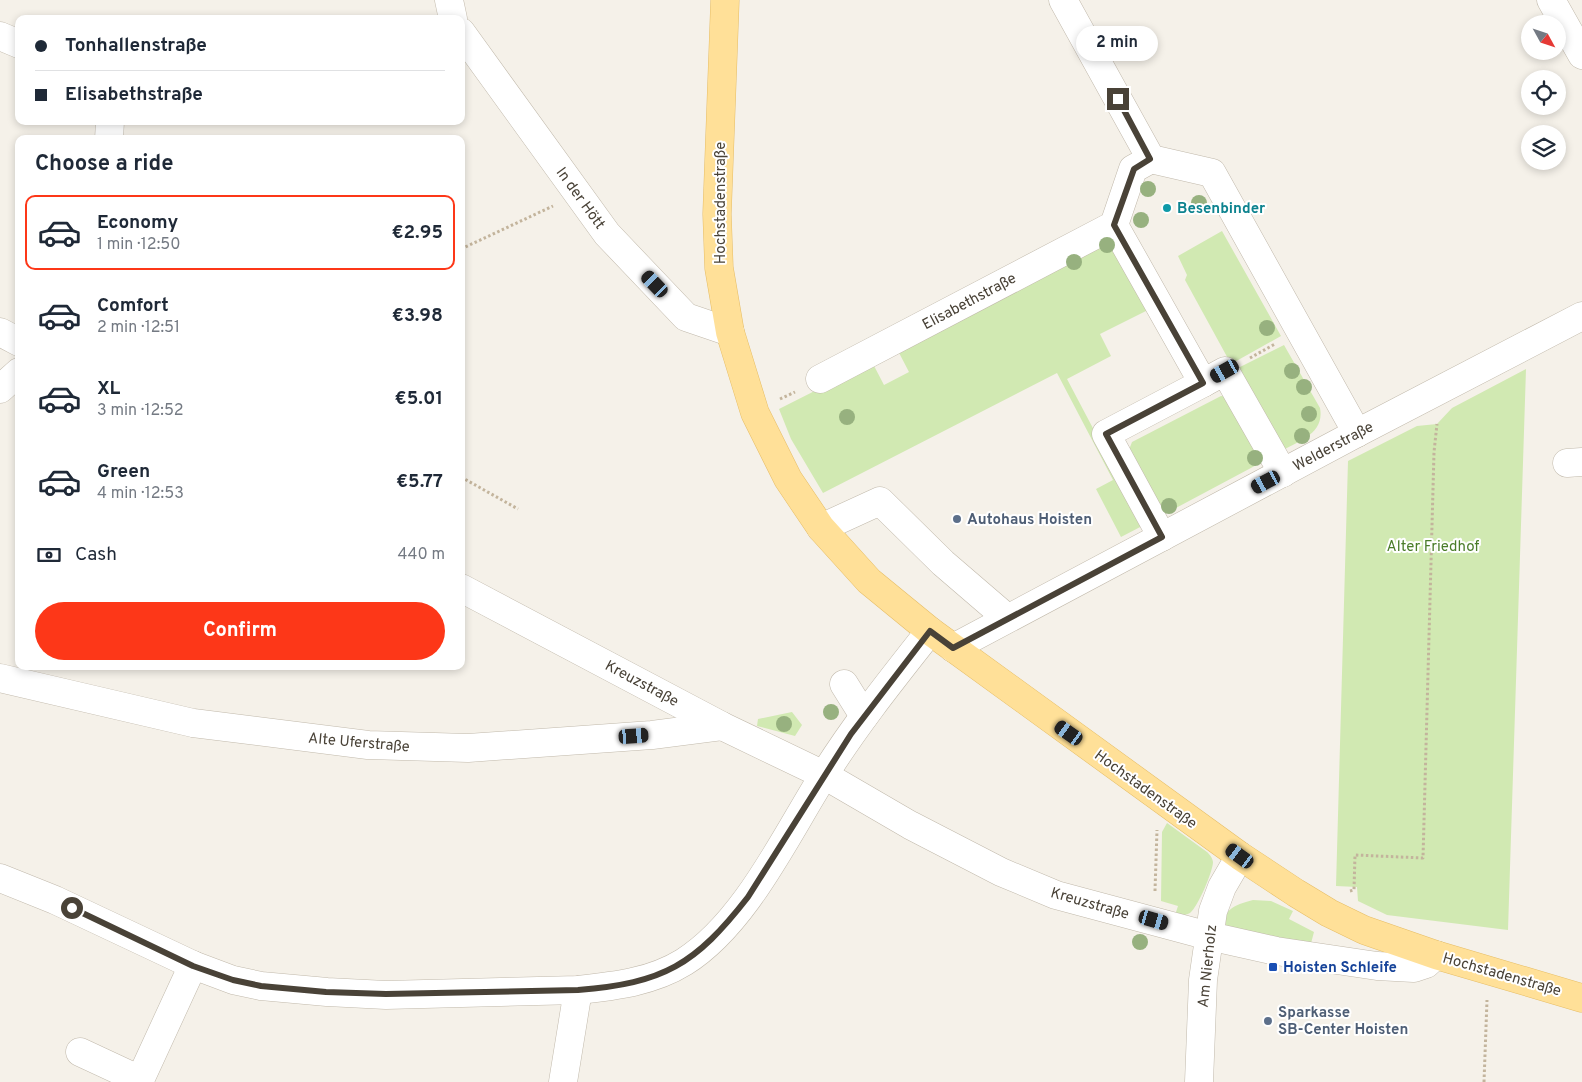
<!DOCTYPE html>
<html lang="en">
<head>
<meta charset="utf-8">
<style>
  :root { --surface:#fff; --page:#f2f2f3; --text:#1f2937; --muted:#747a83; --line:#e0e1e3; --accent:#fd3718 }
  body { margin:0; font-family:Overpass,sans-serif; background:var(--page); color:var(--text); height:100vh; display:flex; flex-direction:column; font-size:19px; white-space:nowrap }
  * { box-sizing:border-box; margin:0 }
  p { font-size:16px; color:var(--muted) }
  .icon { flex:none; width:28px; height:28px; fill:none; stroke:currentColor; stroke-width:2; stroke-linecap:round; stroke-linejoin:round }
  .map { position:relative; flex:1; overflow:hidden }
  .panel { position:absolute; left:15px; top:135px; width:450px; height:535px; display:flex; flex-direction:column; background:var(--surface); border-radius:10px; box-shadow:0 2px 8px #0003 }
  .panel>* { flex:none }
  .guide { position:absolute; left:15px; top:15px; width:450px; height:110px; border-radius:10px; box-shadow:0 2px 8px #0003; display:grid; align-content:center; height:110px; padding:0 20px; background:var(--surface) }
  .needle { width:32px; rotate:130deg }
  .controls { position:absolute; left:1521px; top:15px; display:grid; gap:10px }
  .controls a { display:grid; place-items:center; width:45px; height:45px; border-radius:50%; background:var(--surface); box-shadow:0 2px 8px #0003; font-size:25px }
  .end { position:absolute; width:22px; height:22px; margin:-11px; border:6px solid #494237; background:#fff; box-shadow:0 0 0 2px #fff }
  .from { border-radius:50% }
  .bubble { position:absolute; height:35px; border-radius:18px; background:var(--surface); box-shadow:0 2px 8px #0003; font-size:16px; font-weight:700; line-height:35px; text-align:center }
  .car { position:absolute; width:15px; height:30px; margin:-15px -8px; border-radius:6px; box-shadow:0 0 4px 1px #0007; background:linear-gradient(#222 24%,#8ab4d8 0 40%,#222 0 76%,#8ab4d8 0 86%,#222 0) }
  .guide b { display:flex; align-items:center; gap:18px; height:48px; font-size:19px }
  .guide b+b { border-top:1px solid var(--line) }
  .guide i { width:12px; height:12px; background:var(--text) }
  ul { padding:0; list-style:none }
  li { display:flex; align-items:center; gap:15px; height:75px; margin:0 10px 8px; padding:0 10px; border:2px solid transparent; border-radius:10px }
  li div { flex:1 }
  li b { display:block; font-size:19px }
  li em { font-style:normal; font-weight:700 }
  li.selected { border-color:var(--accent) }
  li>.icon { width:45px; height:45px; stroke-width:1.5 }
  h2 { padding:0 20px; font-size:22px; line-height:60px }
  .pay { display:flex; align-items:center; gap:12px; height:55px; padding:0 20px; font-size:19px }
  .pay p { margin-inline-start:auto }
  .button { display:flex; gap:10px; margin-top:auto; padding:10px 20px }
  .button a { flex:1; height:58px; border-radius:30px; background:var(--accent); color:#fff; font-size:20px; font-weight:700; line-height:58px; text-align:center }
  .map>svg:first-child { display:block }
  .green { fill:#d1e9b2 }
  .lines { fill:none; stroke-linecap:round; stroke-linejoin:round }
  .minor-casing { stroke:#c1b9ab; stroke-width:29 }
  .major-casing { stroke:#e6bd66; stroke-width:29 }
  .path { stroke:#c3b49c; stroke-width:3; stroke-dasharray:2.5 2.5; stroke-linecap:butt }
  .minor { stroke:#fff; stroke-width:28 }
  .major { stroke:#ffe098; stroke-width:28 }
  .tree { fill:#97b17f }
  .route { stroke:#494237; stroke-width:6 }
  .culture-dot { fill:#0f9aa8; stroke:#fff; stroke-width:2 }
  .service-dot { fill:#5c6f8a; stroke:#fff; stroke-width:2 }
  .transit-dot { fill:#1a4fb4; stroke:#fff; stroke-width:2 }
  .labels { text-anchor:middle; stroke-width:4; stroke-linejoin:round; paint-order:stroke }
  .street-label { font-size:15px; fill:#494237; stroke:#fff }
  .culture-label { font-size:15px; font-weight:bold; fill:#0d838f; stroke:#fff; text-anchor:start }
  .service-label { font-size:15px; font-weight:bold; fill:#4e5e75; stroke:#fff; text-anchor:start }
  .park-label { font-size:15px; fill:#4a7c29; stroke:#fff }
  .transit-label { font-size:15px; font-weight:bold; fill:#164399; stroke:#fff; text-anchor:start }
</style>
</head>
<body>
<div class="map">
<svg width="1582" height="1082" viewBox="0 0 1582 1082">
  <rect width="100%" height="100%" fill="#f5f1e9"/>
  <g class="green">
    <polygon points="1222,231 1281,336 1231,364 1185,280 1187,275 1178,256"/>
    <polygon points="1107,238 1148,310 1100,334 1111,356 1067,379 1144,525 1121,537 1096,489 1113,480 1057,373 823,493 791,439 779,409 872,362 884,385 909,372 896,347"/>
    <path d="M 1284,345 L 1320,408 C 1325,434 1298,441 1280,452 L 1234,370 Z"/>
    <polygon points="1526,369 1508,930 1387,915 1358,901 1357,887 1336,886 1348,461 1417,426 1437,424 1452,408"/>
    <polygon points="1221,396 1230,397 1264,461 1159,517 1127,455 1132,442"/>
    <polygon points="792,712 802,725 795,736 757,726 758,719"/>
    <path d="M 1167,823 L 1207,852 C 1210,855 1212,857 1213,862 C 1213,871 1198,907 1190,913 C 1185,916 1180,915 1175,915 L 1178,906 L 1161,901 L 1162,832 Z"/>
    <path d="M 1253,900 L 1271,901 L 1293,911 L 1289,919 L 1314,932 L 1310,947 L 1219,932 C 1223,910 1233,905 1253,900 Z"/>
  </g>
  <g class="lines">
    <defs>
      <g id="minor">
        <polyline points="449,0 453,19"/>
        <polyline points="1063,0 1151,159 1212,173 1357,433"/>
        <polyline points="1551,0 1582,55"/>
        <polyline points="461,32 607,234 686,317 730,332"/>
        <polyline points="0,36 19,44"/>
        <polyline points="109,139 110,121"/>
        <polyline points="1114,225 1203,383 1225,371 1283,473"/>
        <polyline points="0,332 19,342"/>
        <polyline points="820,379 1114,225 1133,169 1151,159"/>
        <polyline points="0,389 19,372"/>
        <polyline points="1567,463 1582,462"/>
        <polyline points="821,528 880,501 943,563 1007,618"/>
        <polyline points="1162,537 1106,434 1203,383"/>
        <polyline points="461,588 722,726 824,775 910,825 1001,872 1056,895 1209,936 1276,951 1377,966 1414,968 1426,964 1436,955"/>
        <polyline points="953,648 1357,433 1582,316"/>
        <polyline points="0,678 193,723 368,745 468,748 652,735 722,726"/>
        <polyline points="844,684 864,716"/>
        <path d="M 0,878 L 55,900 L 193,965 L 233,980 L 261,986 L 327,992 L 386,995 L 578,990 C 615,986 652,982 684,962 C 745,924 786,835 824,775 C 856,724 893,678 930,631"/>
        <polyline points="80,1052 140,1080 193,965"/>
        <polyline points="563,1082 578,990"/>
        <polyline points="1199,1082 1203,980 1213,911 1222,887 1240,856"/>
      </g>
      <polyline id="major" points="725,0 717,214 719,268 730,332 755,413 788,479 821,528 869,581 930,631 1240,856 1296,893 1329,913 1364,930 1436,955 1582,998"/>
    </defs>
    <use href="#minor" class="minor-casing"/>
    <use href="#major" class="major-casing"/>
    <g class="path">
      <polyline points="461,249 553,206"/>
      <polyline points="1250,358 1275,344"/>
      <polyline points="780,399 795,392"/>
      <polyline points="461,477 518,509"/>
      <polyline points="1155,891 1157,830"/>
      <polyline points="1350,891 1354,890 1355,855 1423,858 1434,452 1437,424"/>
      <polyline points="1484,1082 1487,1000"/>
    </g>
    <use href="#minor" class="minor"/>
    <use href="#major" class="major"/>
  </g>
  <g class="tree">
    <circle cx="1148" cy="189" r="8"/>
    <circle cx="1199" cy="203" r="8"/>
    <circle cx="1141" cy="220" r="8"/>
    <circle cx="1107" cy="245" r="8"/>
    <circle cx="1074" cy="262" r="8"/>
    <circle cx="1267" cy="328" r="8"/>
    <circle cx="1292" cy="371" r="8"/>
    <circle cx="1304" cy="387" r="8"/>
    <circle cx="1309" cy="414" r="8"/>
    <circle cx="847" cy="417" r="8"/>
    <circle cx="1302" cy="436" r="8"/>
    <circle cx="1255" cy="458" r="8"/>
    <circle cx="1169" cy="506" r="8"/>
    <circle cx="831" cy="712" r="8"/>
    <circle cx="784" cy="724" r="8"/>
    <circle cx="1140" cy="942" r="8"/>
  </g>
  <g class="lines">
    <path class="route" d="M 72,908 L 193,966 L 233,980 L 261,986 L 326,992 L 386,994 L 578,990 C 664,983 695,965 748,897 L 851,734 L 930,631 L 953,648 L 1162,537 L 1106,434 L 1203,383 L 1114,225 L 1134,169 L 1150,159 L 1118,99"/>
  </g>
  <circle class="culture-dot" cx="1167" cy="208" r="5"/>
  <g class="service-dot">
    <circle cx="957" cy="519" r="5"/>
    <circle cx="1268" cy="1021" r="5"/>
  </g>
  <rect class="transit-dot" x="1268" y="962" width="10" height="10" rx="2.5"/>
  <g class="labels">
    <g class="street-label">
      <text transform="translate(581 198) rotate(54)" y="5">In der Hött</text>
      <text transform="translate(720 203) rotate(-90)" y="5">Hochstadenstraße</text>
      <text transform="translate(969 301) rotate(-28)" y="5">Elisabethstraße</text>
      <text transform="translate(1333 446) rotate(-28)" y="5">Welderstraße</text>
      <text transform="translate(642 683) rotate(28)" y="5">Kreuzstraße</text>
      <text transform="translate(359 742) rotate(5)" y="5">Alte Uferstraße</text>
      <text transform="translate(1146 789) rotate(36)" y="5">Hochstadenstraße</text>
      <text transform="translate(1090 903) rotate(16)" y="5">Kreuzstraße</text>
      <text transform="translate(1207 966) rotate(-84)" y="5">Am Nierholz</text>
      <text transform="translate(1502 974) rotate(16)" y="5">Hochstadenstraße</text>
    </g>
    <g class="culture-label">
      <text x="1177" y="213">Besenbinder</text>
    </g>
    <g class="service-label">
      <text x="967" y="524">Autohaus Hoisten</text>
      <text x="1278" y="1017">Sparkasse<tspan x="1278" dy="17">SB-Center Hoisten</tspan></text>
    </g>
    <g class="park-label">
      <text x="1433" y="551">Alter Friedhof</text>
    </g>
    <g class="transit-label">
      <text x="1283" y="972">Hoisten Schleife</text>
    </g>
  </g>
</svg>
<div class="controls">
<a><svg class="needle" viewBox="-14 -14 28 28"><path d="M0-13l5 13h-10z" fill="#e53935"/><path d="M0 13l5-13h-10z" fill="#747a83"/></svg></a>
<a><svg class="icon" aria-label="locate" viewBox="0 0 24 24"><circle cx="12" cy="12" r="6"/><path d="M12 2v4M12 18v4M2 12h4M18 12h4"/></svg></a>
<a><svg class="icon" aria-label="layers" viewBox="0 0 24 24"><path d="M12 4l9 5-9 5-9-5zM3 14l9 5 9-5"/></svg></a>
</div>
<i class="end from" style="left:72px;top:908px"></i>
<i class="end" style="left:1118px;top:99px"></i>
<div class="bubble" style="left:1076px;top:26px;width:82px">2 min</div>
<i class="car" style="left:655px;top:284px;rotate:316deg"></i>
<i class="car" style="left:1225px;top:371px;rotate:241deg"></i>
<i class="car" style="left:1266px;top:482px;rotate:242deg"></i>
<i class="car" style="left:1069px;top:733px;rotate:305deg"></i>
<i class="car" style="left:634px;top:736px;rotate:86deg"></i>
<i class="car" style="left:1240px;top:856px;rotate:306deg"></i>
<i class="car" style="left:1154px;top:920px;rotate:106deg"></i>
<div class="guide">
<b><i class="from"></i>Tonhallenstraße</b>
<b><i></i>Elisabethstraße</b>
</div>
<section class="panel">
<h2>Choose a ride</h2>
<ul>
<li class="selected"><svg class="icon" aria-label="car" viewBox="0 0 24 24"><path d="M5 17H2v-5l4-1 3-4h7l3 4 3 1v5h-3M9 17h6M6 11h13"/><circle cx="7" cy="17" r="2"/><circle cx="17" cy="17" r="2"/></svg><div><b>Economy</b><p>1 min · 12:50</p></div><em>€2.95</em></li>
<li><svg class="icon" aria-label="car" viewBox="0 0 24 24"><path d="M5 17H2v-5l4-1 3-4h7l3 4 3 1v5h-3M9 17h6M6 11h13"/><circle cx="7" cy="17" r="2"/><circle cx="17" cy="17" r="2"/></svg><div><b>Comfort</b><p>2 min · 12:51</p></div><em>€3.98</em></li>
<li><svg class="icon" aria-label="car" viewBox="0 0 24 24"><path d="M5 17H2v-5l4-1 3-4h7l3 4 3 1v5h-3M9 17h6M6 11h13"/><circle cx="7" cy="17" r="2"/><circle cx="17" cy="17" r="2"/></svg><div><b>XL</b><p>3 min · 12:52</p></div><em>€5.01</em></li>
<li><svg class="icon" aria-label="car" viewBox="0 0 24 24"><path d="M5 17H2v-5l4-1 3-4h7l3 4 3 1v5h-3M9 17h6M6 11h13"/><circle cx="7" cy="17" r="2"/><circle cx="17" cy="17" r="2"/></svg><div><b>Green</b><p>4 min · 12:53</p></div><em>€5.77</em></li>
</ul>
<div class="pay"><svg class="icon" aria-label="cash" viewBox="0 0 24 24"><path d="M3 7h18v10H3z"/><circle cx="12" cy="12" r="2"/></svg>Cash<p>440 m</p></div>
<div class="button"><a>Confirm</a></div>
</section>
</div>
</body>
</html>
